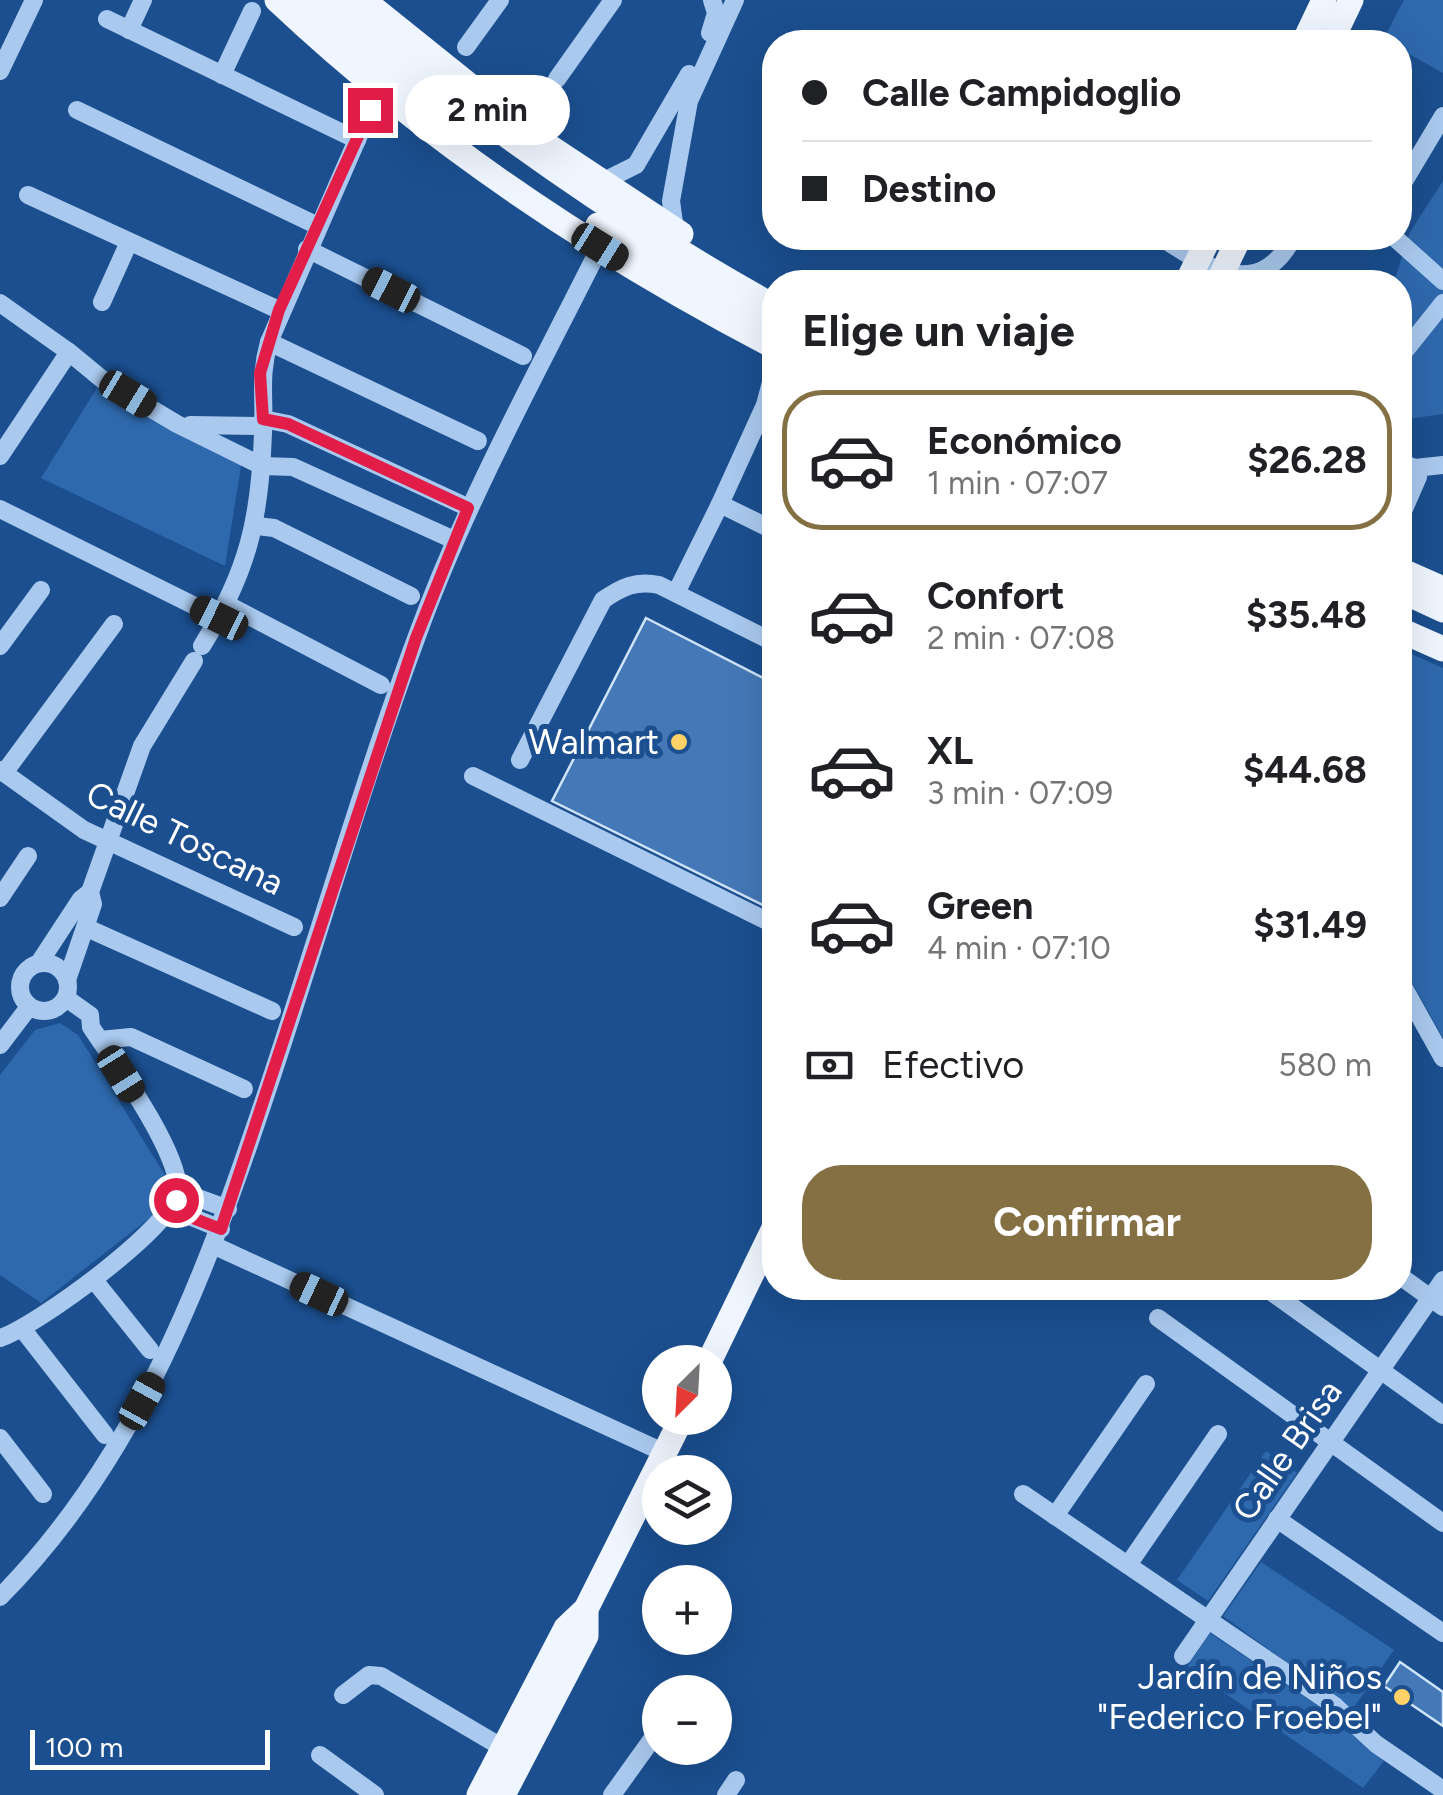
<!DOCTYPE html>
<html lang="es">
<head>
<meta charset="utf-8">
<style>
  :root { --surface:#fff; --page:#f6f6f6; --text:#202124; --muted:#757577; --line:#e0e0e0; --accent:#847042 }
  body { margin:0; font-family:Figtree,sans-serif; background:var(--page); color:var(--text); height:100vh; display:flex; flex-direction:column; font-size:38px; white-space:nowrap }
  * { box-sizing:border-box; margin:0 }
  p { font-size:32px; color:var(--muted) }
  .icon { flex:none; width:55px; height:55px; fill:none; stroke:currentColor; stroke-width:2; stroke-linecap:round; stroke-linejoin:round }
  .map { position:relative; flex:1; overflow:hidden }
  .details { position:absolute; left:762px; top:270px; width:650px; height:1030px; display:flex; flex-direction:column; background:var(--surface); border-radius:40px; box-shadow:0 10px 40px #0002 }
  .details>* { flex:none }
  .banner { position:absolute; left:762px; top:30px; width:650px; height:220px; border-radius:40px; box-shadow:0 10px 40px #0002; display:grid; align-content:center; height:220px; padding:0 40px; background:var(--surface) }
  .needle { width:65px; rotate:204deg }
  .buttons { position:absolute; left:642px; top:1345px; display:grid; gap:20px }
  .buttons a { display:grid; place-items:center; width:90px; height:90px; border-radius:50%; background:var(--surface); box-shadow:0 10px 40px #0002; font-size:50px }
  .scale { position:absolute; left:30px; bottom:25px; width:240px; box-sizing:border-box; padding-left:10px; border:5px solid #fff; border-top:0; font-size:28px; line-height:35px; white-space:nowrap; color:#fff; -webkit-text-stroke:8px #1b4f8f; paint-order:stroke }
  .end { position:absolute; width:45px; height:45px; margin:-22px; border:12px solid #e11d48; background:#fff; box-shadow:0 0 0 5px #fff }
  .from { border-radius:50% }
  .bubble { position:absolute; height:70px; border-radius:35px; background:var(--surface); box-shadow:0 10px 40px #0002; font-size:32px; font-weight:700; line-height:70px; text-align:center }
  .car { position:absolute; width:30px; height:60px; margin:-30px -15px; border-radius:12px; box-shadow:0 0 8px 2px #0007; background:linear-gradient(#222 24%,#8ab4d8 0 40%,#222 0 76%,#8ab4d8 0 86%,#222 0) }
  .banner b { display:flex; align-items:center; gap:35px; height:95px; font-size:38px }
  .banner b+b { border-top:2px solid var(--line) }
  .banner i { width:25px; height:25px; background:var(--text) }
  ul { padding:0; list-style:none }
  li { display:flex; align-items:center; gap:30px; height:140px; margin:0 20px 15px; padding:0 20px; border:5px solid transparent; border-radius:40px }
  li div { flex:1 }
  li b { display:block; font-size:38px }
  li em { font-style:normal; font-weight:700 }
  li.on { border-color:var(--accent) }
  li>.icon { width:90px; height:90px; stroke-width:1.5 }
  h2 { padding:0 40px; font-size:45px; line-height:120px }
  .pay { display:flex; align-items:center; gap:25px; height:110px; padding:0 40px; font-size:38px }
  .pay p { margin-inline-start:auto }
  .primary-button { display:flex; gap:20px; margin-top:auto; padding:20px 40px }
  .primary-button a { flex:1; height:115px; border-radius:40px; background:var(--accent); color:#fff; font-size:40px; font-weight:700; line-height:115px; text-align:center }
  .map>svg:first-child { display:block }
  .green { fill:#2e69ad }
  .building { fill:#4478b7; stroke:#cfe3fa; stroke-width:2.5 }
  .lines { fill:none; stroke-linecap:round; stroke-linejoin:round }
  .minor { stroke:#a9c9ee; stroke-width:18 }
  .major { stroke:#f0f6ff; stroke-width:25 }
  .route { stroke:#e11d48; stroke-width:12 }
  .poi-dot { fill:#ffd166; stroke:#1b4f8f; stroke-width:4 }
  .labels { text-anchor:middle; stroke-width:10; stroke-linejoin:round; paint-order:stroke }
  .poi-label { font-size:35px; fill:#fff; stroke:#1b4f8f; text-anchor:end }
  .street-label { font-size:35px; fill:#fff; stroke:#1b4f8f }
</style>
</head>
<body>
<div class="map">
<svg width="1443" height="1795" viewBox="0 0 1443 1795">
  <rect width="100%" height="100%" fill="#1b4f8f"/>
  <g class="green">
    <polygon points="1404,0 1443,0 1443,73 1400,49 1400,42 1383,40"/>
    <polygon points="1443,181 1443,414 1400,420 1400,282 1394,282 1410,232"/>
    <polygon points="97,388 242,460 225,566 41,478"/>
    <polygon points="1400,649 1443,668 1443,1038 1400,961"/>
    <polygon points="60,1023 78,1035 168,1180 156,1213 41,1303 0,1275 0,1075 35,1030"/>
    <polygon points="1266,1451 1297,1473 1208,1601 1177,1580"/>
    <polygon points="1261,1562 1394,1650 1352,1710 1223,1616"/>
    <polygon points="1210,1633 1327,1712 1384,1761 1363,1788 1187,1667"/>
  </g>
  <g class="building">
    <polygon points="646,618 775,684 775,911 552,801"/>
    <polygon points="1400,1662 1443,1692 1443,1726 1384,1686"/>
  </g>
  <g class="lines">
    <g class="minor">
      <polyline points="107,19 357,140"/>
      <polyline points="129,30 143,0"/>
      <polyline points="710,33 716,13 712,0"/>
      <polyline points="466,47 500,0"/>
      <polyline points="0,71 34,0"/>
      <polyline points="222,75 252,11"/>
      <polyline points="557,79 613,0"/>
      <polyline points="77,110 318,226"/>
      <polyline points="602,182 636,165 689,74"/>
      <polyline points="1400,188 1443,116"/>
      <polyline points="28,195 279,310"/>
      <polyline points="675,230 671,201 689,101 735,0"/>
      <path d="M 1162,238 C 1208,268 1258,302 1293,238"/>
      <polyline points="1395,238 1443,281"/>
      <polyline points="307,249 523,356"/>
      <polyline points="102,302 129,242"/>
      <polyline points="0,303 69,352 0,456"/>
      <polyline points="269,342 478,441"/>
      <polyline points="69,352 103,380 177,424 262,466 293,467 454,540"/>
      <polyline points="1400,357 1443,303"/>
      <polyline points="775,367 765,405 720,504 775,531"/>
      <polyline points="263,419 288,424 469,508"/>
      <polyline points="190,425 264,426"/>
      <polyline points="1400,462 1415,468 1418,477 1400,518"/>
      <polyline points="1415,468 1443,465"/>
      <polyline points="0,509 219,618"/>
      <polyline points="257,526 274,528 411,596"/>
      <polyline points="676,593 720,504"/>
      <polyline points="226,604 381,685"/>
      <polyline points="0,646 41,590"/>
      <path d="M 202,646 C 248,571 260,520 263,433 C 265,398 259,377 269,342 L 370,110"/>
      <path d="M 520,760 L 603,600 C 622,587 636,580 659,585 L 775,643"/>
      <polyline points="0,770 84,830 294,927"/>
      <polyline points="4,773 114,624"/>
      <polyline points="473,776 775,925"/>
      <polyline points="0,898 28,856"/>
      <polyline points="87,928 272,1011"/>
      <circle cx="44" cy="987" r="24"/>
      <polyline points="39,963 81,899 90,892"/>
      <polyline points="67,980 93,904 90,892 142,746 194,661"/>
      <polyline points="1400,981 1443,1058"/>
      <polyline points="100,1040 131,1037 244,1089"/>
      <polyline points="0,1045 29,1007"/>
      <polyline points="179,1191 228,1209"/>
      <polyline points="172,1209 221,1229"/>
      <polyline points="215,1246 665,1453"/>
      <polyline points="1400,1276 1443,1307"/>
      <polyline points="94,1280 150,1350"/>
      <polyline points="1266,1288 1443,1415"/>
      <polyline points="1158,1318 1443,1523"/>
      <polyline points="24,1331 105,1435"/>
      <path d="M 0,1338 C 34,1328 179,1223 178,1189 C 177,1148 115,1063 91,1027 L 90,1015 L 66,998"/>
      <polyline points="0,1438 43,1494"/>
      <polyline points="1023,1494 1335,1706 1376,1744 1443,1790"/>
      <polyline points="1055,1516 1146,1384"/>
      <polyline points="1277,1519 1443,1633"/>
      <polyline points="1128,1565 1218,1434"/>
      <path d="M 0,1597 C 139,1457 207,1271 268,1088 C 318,938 362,784 417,636 C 466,501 536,375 600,247"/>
      <polyline points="1183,1656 1443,1280"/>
      <polyline points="343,1695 369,1675 381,1676 503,1748"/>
      <polyline points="320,1755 375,1795"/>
      <polyline points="612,1795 660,1728"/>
      <polyline points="726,1795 736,1780"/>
    </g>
    <g class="major">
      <path d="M 277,0 C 424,139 597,254 775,347"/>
      <polyline points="305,0 451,122"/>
      <path d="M 334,0 C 473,117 616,219 775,307"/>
      <polyline points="363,0 530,134 681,234"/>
      <polyline points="1304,42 1324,0"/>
      <polyline points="1331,42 1351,0"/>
      <polyline points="598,225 775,327"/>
      <polyline points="1187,282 1209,238"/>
      <polyline points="1218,282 1239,238"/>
      <polyline points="1400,570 1443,589"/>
      <polyline points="1400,590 1443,610"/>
      <polyline points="1400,630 1443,649"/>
      <polyline points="709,1362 775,1226"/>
      <polyline points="479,1795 566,1628 586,1609 682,1418"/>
      <polyline points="503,1795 586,1636 586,1609"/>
    </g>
  </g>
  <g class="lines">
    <polyline class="route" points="176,1200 172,1210 221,1229 416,638 468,508 288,424 263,419 260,373 279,310 370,110"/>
  </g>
  <g class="poi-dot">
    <circle cx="679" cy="742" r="10"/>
    <circle cx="1402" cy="1697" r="10"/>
  </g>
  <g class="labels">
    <g class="poi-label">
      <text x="659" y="754">Walmart</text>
      <text x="1382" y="1689">Jardín de Niños<tspan x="1382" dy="40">"Federico Froebel"</tspan></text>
    </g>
    <g class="street-label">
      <text transform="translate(185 838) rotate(26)" y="12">Calle Toscana</text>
      <text transform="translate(1287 1450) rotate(-55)" y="12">Calle Brisa</text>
    </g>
  </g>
</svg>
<div class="buttons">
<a><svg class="needle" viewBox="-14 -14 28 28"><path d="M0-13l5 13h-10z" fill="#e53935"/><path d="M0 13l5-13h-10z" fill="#757577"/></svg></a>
<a><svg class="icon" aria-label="layers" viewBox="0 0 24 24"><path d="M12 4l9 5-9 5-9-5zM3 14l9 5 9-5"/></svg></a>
<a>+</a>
<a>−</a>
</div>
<div class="scale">100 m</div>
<i class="end from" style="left:176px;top:1200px"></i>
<i class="end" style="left:370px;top:110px"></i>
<div class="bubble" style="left:405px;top:75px;width:165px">2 min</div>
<i class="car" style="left:600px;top:247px;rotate:122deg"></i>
<i class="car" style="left:391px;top:290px;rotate:297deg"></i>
<i class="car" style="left:128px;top:394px;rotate:121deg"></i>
<i class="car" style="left:219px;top:618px;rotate:296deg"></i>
<i class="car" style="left:121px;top:1074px;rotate:148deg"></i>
<i class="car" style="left:319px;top:1294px;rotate:295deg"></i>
<i class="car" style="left:142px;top:1401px;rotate:29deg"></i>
<div class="banner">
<b><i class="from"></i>Calle Campidoglio</b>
<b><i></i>Destino</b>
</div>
<section class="details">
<h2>Elige un viaje</h2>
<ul>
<li class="on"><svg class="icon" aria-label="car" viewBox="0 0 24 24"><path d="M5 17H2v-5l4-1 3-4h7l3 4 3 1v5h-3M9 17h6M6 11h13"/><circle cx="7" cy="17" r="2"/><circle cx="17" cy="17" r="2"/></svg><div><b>Económico</b><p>1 min · 07:07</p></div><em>$26.28</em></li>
<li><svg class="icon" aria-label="car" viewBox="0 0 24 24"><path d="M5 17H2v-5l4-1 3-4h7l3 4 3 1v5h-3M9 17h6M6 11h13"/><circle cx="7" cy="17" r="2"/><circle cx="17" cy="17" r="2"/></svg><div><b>Confort</b><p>2 min · 07:08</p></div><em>$35.48</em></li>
<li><svg class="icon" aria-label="car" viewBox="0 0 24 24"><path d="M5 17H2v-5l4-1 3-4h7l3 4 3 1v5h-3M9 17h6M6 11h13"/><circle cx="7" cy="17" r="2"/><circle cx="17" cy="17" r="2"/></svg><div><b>XL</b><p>3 min · 07:09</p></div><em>$44.68</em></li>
<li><svg class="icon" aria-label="car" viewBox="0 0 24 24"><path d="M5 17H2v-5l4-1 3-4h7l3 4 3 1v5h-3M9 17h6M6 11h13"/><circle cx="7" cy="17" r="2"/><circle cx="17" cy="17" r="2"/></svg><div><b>Green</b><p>4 min · 07:10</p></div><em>$31.49</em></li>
</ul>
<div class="pay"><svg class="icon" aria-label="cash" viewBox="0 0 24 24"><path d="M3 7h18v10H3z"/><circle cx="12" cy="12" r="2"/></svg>Efectivo<p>580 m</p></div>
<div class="primary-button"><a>Confirmar</a></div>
</section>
</div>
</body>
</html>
